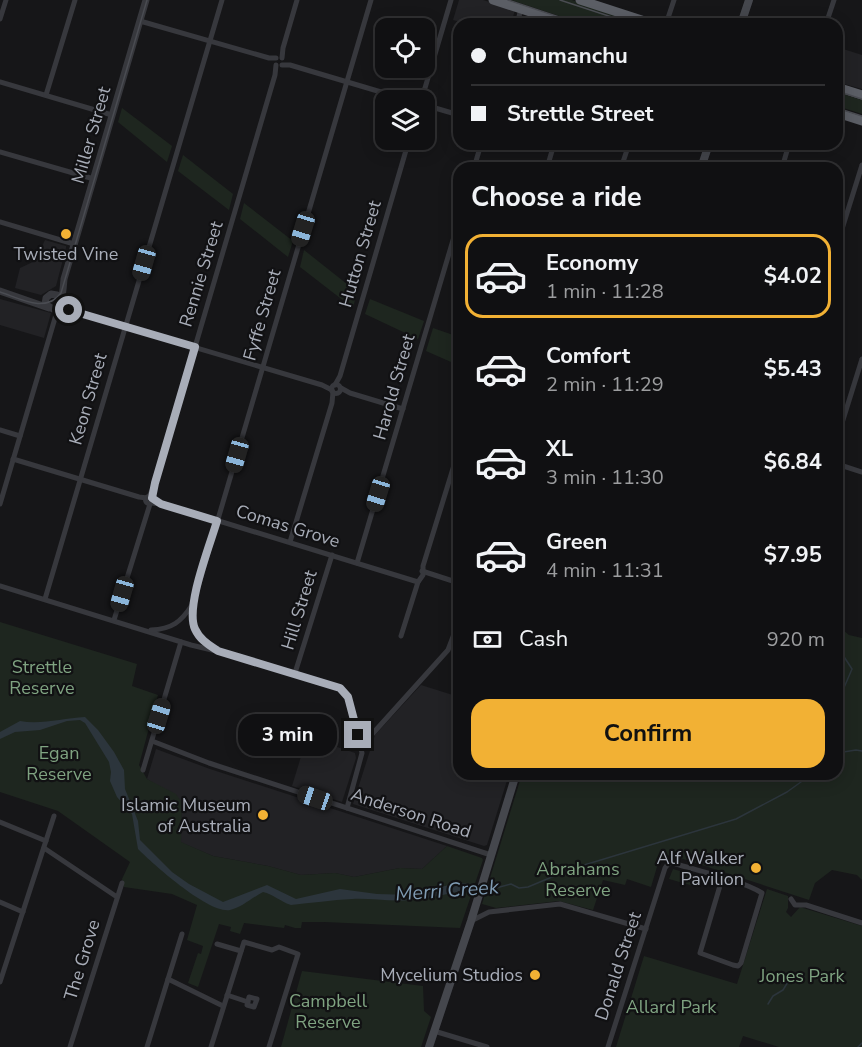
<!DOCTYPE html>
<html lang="en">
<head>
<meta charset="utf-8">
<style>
  :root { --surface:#101012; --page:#1e1e20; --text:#f1f3f6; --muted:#9c9d9f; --line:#303032; --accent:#f2b134 }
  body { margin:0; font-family:"Nunito Sans",sans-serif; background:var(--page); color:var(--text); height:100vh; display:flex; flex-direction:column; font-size:22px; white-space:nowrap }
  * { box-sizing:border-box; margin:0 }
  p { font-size:20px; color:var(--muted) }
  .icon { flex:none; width:33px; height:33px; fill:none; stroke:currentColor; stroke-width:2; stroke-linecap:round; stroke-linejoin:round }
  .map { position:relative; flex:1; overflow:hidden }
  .side { position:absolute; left:453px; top:162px; width:390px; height:618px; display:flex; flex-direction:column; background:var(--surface); border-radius:18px; box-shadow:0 3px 15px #0003,0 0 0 2px var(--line) }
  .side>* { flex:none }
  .top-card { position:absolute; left:453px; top:18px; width:390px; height:132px; border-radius:18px; box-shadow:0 3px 15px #0003,0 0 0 2px var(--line); display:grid; align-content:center; height:132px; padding:0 18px; background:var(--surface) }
  .controls { position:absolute; left:375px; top:18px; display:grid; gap:12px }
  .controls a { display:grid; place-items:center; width:60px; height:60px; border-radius:12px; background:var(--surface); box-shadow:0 3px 15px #0003,0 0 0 2px var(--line); font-size:30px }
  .end { position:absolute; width:27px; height:27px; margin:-14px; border:8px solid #a8adb8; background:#111; box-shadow:0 0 0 3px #111 }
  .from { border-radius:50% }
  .bubble { position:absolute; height:42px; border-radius:18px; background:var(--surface); box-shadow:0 3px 15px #0003,0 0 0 2px var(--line); font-size:20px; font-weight:700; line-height:42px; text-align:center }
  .car { position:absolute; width:18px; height:36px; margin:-18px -9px; border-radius:8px; box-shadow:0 0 4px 2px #0007; background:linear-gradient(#222 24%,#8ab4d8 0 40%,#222 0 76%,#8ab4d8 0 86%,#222 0) }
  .top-card b { display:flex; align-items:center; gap:21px; height:57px; font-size:22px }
  .top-card b+b { border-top:2px solid var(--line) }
  .top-card i { width:15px; height:15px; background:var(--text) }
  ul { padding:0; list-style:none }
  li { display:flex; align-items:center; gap:18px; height:84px; margin:0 12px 9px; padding:0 6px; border:3px solid transparent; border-radius:18px }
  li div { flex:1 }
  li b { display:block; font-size:22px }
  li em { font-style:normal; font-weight:700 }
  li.on { border-color:var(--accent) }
  li>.icon { width:54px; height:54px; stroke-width:1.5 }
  h2 { padding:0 18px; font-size:27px; line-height:72px }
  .pay { display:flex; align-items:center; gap:15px; height:66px; padding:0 18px; font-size:22px }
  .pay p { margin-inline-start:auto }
  .button { display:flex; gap:12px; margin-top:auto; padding:12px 18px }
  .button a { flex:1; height:69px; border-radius:18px; background:var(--accent); color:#111; font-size:24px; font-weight:700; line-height:69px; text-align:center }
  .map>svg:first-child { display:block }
  .built { fill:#222225 }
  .green { fill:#1e261f }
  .water { fill:#2c353c }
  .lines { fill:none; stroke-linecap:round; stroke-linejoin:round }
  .stream { stroke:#2c353c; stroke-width:1.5 }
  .minor { stroke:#37383d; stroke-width:5 }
  .tertiary { stroke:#37383d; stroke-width:7 }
  .secondary { stroke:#45474d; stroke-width:8 }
  .trunk { stroke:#5b5e65; stroke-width:9 }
  .tram { stroke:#4a4c52; stroke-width:1.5 }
  .route { stroke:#a8adb8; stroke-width:8 }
  .poi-dot { fill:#f2b134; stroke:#111113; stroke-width:2 }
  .labels { text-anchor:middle; stroke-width:4.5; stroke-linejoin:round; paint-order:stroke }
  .street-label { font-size:18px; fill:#a8adb8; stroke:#111113 }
  .poi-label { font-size:18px; fill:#a8adb8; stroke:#111113; text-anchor:end }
  .park-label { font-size:18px; fill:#7fa381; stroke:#111113 }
  .water-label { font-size:20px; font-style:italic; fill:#7f9bb3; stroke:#111113 }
</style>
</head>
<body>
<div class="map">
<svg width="862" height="1047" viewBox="0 0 862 1047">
  <rect width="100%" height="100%" fill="#161618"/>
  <g class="built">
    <polygon points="459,0 483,0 515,10 511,24 468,24 453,20"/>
    <polygon points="837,47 862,55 862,89 837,82"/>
    <polygon points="45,240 66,246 66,248 56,286 41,295 15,288 20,268 35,261"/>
    <polygon points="0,299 51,313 44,338 0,325"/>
    <polygon points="421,685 456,696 459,692 459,774 509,774 487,845 484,846 353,804 375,735"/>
    <polygon points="307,737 355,753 356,758 342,802 292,786"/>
    <polygon points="156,749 210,769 447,846 422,869 400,868 354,877 335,873 301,875 268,866 213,856 180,842 182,803 147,779"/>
  </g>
  <g class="green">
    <polygon points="511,0 572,0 646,24 583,24"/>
    <polygon points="837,92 862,100 862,114 837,106"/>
    <polygon points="122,108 172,146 167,162 118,122"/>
    <polygon points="183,155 233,194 229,210 178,171"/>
    <polygon points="244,203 293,241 288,257 240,219"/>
    <polygon points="304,250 357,292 353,308 300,267"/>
    <polygon points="370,299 424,321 418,339 365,314"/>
    <polygon points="433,328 459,337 459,372 451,362 426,351"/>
    <polygon points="0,622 137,664 132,686 158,695 139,765 147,779 176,794 182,803 181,842 213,856 268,866 301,875 335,873 354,877 400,868 422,869 447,846 482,858 483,860 460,928 324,922 302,922 301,928 295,928 285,925 284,928 244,923 240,934 230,931 231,927 219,924 198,987 188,983 198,953 201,954 203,946 187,940 197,905 172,894 124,887 122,879 130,862 58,811 0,792"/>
    <polygon points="837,625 849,635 862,638 862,880 857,875 832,870 815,883 809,900 671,855 660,857 651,887 627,879 625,885 603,880 593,910 559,901 496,908 482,904 522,774 837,774"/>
    <polygon points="673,869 700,877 697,887 669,879"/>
    <polygon points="767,889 788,896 788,908 786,912 791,917 800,907 862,926 862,1047 779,1047 743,1036 739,1047 616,1047 644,956 737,984"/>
    <polygon points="302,971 423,986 424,1011 431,1017 421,1047 281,1047"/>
  </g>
  <path class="water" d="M 85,717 L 98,730 L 114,752 L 124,770 L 125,789 L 138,821 L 140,840 L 172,872 L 189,884 L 223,902 L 267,885 L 296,899 L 340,889 L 377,894 L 412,895 L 456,883 L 475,884 L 474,889 C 452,892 431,899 409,900 C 390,902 371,898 352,899 C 332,900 311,903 291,905 C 281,902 273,894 263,892 C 253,897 241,908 230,910 C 209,914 154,865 138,849 L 132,814 L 117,797 L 110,781 L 111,772 L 109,762 L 85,723 L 80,720 L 67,721 L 40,730 L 15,732 L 0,739 L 0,732 L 20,721 C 41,725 63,718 85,717 Z"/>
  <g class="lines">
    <g class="stream">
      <polyline points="837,646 852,669 837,704"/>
      <polyline points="837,753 856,750 862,751"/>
      <polyline points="484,887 496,888 511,884 519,888 528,887 571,869 736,819 787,792 812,774"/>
      <polyline points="768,1004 773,996 783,990 791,977"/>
      <polyline points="858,1047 862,1043"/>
    </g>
    <g class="minor">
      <polyline points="0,19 6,0"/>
      <polyline points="140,21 269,58 276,58"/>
      <polyline points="517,24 521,9"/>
      <polyline points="666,24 674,0"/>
      <polyline points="826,24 834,0"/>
      <polyline points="282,58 283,48 297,0"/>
      <polyline points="282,65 290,65 408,100"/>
      <polyline points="0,82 112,115"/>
      <polyline points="46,95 75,0"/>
      <polyline points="419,98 425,88 451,0"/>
      <polyline points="416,100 419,98 424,99 426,103 424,108"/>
      <polyline points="426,103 435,108 459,115"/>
      <polyline points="0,152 94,179"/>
      <polyline points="474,168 481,144"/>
      <polyline points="547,168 554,144"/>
      <polyline points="621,168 629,144"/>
      <polyline points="782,168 789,144"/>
      <polyline points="0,222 74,244"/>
      <polyline points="837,245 862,165"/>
      <polyline points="58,307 322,385 332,390"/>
      <circle cx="336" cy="389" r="4.5"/>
      <polyline points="335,385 340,376 409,140"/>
      <polyline points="341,388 350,393 403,409"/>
      <polyline points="0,430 20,436"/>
      <polyline points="837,439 862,359"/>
      <polyline points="13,459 139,497 147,498"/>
      <polyline points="837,464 862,472"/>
      <circle cx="149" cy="500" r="3.5"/>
      <polyline points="149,497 155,483 275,75 276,65"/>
      <polyline points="152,503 161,504 193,513 418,582"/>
      <polyline points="0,504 58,308"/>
      <polyline points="290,542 332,403 333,392"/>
      <polyline points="357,563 459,220"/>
      <polyline points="422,571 459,583"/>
      <polyline points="0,586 191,645 241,657 340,688 348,697 362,753 347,808"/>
      <polyline points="45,599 222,0"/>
      <polyline points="114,620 150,504"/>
      <path d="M 151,630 C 172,629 181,622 192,605"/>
      <polyline points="401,636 418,582 423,575 423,566 459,449"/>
      <path d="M 218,651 C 199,640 190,627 193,604 L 371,0"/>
      <polyline points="295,673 332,555"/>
      <polyline points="152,741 209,763 491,855"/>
      <polyline points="360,744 366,741 448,650 459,621"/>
      <polyline points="143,770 181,642"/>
      <polyline points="0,822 46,841"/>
      <polyline points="44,848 117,897"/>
      <polyline points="791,899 795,905 806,905 862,923"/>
      <polyline points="0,902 23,912"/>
      <polyline points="471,921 489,912 560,904 646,929"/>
      <polyline points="217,944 241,951"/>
      <polyline points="168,979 223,1006"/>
      <polyline points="0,982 54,816"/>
      <polyline points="227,995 248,1002"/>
      <polygon points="249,997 257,999 254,1007 247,1005"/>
      <polyline points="434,1031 487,1047"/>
      <polyline points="70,1047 122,883"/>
      <polyline points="147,1047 182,934"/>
      <polyline points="211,1047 244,942 272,950 279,947 298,954 269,1047"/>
      <path d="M 608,1047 L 665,868 L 668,864 L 673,863 C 698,871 741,880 762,893 L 741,963 L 738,966 L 733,965 L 700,953 L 722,879"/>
    </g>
    <g class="tertiary">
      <polyline points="0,291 49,308"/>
      <path d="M 60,300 L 57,295 L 51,294 L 46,298 L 45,304 L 53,309 C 63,306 63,289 64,279 L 146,0"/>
    </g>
    <g class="secondary">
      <polyline points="741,24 749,0"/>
      <polyline points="701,168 709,144"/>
      <polyline points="429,1047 471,921 516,774"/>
    </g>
    <g class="trunk">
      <polyline points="493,0 567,24"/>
      <polyline points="580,0 654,24"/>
      <polyline points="837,87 862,95"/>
      <polyline points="837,113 862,121"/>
    </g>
    <g class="tram">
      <polyline points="508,0 580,24"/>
      <polyline points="560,0 633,24"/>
      <polyline points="837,91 862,99"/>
      <polyline points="837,108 862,116"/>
      <path d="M 0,292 C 19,298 46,314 61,293 L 147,0"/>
    </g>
  </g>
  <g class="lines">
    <path class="route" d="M 69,310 L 195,347 L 155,483 L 152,498 L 161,504 L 217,521 C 210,545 185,607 195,629 C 200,640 209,645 218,651 L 340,688 L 348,697 L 358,735"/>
  </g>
  <g class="poi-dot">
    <circle cx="66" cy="234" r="6"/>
    <circle cx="263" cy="815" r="6"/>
    <circle cx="756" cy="868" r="6"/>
    <circle cx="535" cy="975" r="6"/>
  </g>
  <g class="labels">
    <g class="street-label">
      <text transform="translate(91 135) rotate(-74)" y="6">Miller Street</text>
      <text transform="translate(360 254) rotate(-74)" y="6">Hutton Street</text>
      <text transform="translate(201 274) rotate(-73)" y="6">Rennie Street</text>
      <text transform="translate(262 315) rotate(-74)" y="6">Fyffe Street</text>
      <text transform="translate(394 387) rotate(-74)" y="6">Harold Street</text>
      <text transform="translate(88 399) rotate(-74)" y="6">Keon Street</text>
      <text transform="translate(288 526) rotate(17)" y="6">Comas Grove</text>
      <text transform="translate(299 610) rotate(-73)" y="6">Hill Street</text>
      <text transform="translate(411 813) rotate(18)" y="6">Anderson Road</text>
      <text transform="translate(82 960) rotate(-73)" y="6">The Grove</text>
      <text transform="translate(618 966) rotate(-72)" y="6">Donald Street</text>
    </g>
    <g class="poi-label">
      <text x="66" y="260" text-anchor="middle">Twisted Vine</text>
      <text x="251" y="811">Islamic Museum<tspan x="251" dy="21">of Australia</tspan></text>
      <text x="744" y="864">Alf Walker<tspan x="744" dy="21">Pavilion</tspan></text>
      <text x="523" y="981">Mycelium Studios</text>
    </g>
    <g class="park-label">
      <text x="42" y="673">Strettle<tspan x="42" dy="21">Reserve</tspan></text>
      <text x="59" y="759">Egan<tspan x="59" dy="21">Reserve</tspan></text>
      <text x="578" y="875">Abrahams<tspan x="578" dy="21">Reserve</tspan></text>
      <text x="802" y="982">Jones Park</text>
      <text x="328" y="1007">Campbell<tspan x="328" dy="21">Reserve</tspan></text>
      <text x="671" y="1013">Allard Park</text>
    </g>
    <g class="water-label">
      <text transform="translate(447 890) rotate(-4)" y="7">Merri Creek</text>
    </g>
  </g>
</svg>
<div class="controls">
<a><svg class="icon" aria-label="locate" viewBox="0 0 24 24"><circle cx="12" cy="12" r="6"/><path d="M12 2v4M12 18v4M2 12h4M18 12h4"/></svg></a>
<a><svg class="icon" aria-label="layers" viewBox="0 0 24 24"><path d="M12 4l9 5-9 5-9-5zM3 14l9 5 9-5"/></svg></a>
</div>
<i class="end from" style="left:69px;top:310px"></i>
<i class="end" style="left:358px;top:735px"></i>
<div class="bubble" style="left:238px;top:714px;width:99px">3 min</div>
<i class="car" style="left:303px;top:229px;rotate:197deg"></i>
<i class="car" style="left:144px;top:263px;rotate:196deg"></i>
<i class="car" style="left:237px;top:455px;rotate:196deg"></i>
<i class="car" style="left:378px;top:494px;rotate:197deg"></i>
<i class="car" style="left:122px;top:594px;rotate:196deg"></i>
<i class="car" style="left:159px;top:716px;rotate:17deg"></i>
<i class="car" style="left:315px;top:798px;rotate:289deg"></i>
<div class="top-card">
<b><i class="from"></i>Chumanchu</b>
<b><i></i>Strettle Street</b>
</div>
<section class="side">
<h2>Choose a ride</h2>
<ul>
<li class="on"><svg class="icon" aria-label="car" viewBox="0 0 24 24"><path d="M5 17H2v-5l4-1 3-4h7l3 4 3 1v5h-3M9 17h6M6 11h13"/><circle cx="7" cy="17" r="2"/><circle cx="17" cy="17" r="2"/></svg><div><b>Economy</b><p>1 min · 11:28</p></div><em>$4.02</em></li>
<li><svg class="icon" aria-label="car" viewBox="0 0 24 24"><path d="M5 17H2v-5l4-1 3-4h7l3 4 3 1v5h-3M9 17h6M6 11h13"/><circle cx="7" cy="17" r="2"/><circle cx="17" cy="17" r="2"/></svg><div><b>Comfort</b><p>2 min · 11:29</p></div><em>$5.43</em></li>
<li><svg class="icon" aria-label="car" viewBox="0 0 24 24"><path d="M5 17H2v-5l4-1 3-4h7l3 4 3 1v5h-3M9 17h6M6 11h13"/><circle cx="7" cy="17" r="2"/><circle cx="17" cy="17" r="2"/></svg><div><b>XL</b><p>3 min · 11:30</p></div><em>$6.84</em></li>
<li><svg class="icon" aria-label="car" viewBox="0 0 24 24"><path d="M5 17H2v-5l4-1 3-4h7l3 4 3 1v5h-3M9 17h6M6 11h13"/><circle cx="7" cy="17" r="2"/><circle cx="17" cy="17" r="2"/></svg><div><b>Green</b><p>4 min · 11:31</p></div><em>$7.95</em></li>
</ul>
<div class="pay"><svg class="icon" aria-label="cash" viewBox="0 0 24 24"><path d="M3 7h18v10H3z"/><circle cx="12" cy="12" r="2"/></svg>Cash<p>920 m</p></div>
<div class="button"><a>Confirm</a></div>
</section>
</div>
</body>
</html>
